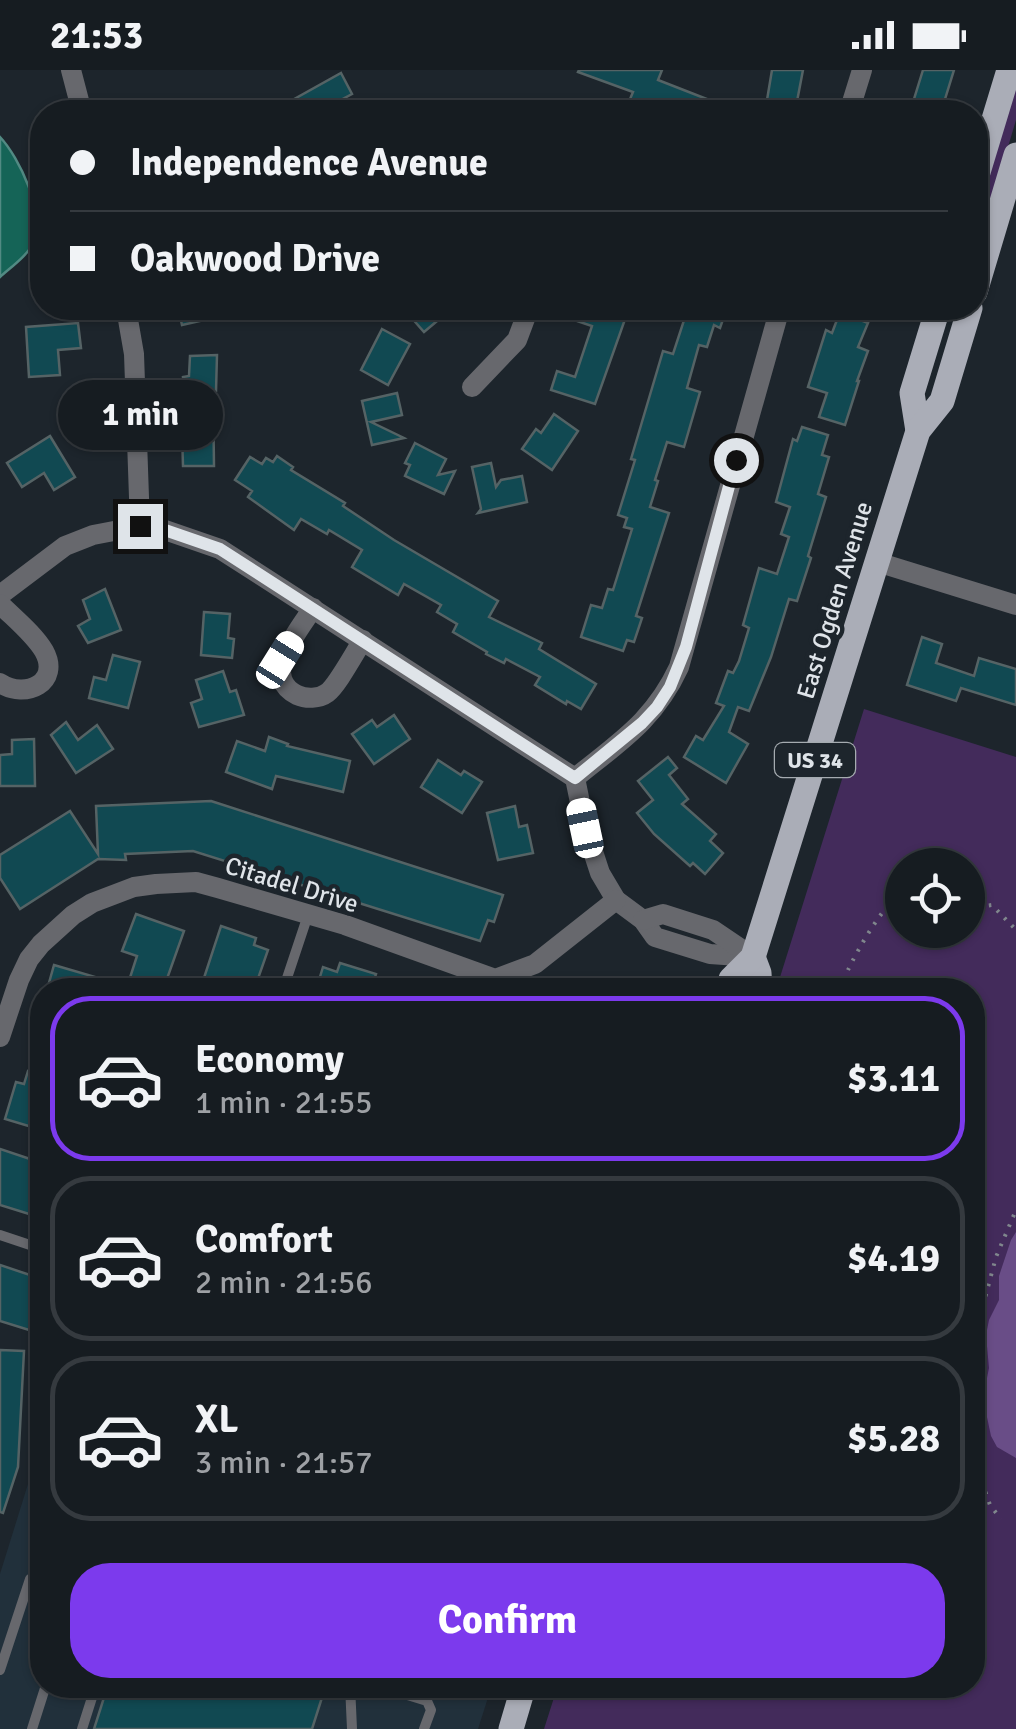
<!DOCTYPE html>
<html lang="en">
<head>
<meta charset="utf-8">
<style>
  :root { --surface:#161c21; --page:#23292e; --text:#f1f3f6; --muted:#9ea1a5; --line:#353a3f; --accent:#7c3aed }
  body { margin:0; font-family:Signika,sans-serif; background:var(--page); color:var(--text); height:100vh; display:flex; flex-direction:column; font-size:38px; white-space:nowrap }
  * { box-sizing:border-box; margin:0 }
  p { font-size:32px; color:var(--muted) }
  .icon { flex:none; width:55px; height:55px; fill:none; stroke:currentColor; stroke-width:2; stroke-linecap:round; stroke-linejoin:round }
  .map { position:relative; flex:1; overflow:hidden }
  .sheet { position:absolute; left:30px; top:908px; width:955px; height:720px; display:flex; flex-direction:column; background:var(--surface); border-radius:40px; box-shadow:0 2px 8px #0004,0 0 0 2px var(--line) }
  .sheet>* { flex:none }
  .hud { position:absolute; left:30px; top:30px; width:958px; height:220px; border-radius:40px; box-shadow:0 2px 8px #0004,0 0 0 2px var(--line); display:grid; align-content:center; height:220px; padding:0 40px; background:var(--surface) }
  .buttons { position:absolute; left:885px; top:778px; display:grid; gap:20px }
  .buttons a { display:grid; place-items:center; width:100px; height:100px; border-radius:50%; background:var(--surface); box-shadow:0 2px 8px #0004,0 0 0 2px var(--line); font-size:50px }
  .end { position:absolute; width:45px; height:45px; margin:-22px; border:12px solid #dfe4e9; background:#111; box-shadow:0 0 0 5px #111 }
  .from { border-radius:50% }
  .bubble { position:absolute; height:70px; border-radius:35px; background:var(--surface); box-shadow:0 2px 8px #0004,0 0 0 2px var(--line); font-size:32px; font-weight:800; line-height:70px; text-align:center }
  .car { position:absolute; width:30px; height:60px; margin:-30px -15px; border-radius:12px; box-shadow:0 0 8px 2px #0007; background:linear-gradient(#fff 24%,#345 0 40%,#fff 0 76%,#345 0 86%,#fff 0) }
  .hud b { display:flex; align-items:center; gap:35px; height:95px; font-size:38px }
  .hud b+b { border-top:2px solid var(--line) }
  .hud i { width:25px; height:25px; background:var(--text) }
  ul { padding:18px 0 0; list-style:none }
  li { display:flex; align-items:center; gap:30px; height:165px; margin:0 20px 15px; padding:0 20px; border:5px solid var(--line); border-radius:40px }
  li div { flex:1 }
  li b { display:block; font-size:38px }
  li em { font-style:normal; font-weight:800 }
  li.on { border-color:var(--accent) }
  li>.icon { width:90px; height:90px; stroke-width:1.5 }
  .cta { display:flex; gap:20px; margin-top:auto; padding:20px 40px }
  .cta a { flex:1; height:115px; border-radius:40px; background:var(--accent); color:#fff; font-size:40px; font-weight:800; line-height:115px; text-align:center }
  .status { display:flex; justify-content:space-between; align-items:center; height:70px; padding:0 50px; background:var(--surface); direction:ltr }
  .status svg { height:28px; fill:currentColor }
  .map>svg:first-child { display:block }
  .built { fill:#21303b }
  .green { fill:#432b5b; fill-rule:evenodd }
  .forest { fill:#694d87 }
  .water { fill:#156457; stroke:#528a83; stroke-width:2.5 }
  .building { fill:#114952; stroke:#556365; stroke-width:2.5 }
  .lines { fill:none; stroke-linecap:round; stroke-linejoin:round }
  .path { stroke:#80878d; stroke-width:4; stroke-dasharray:2.5 8; stroke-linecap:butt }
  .service { stroke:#67686d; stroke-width:10 }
  .minor { stroke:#67686d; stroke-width:20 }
  .primary { stroke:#aaadb7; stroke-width:25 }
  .route { stroke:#dfe4e9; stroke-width:12 }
  .labels { text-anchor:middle; stroke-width:9; stroke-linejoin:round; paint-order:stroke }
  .shield { fill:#1d252c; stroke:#a5abb0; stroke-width:2.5 }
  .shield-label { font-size:22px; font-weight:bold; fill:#dfe4e9 }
  .street-label { font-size:25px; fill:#dfe4e9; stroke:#1d252c }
</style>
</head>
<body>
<div class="status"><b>21:53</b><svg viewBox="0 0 49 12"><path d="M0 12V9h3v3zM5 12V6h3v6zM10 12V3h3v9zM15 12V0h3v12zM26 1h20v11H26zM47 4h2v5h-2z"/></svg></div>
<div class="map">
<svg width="1016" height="1659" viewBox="0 0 1016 1659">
  <rect width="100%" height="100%" fill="#1d252c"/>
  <polygon class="built" points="42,1369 42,1615 492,1615 478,1659 0,1659 0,1504"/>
  <g class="green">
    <polygon points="1016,12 1016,50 975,188 975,149"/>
    <path d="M 864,639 L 1016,687 L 1016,1659 L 544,1659 L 558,1615 L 972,1615 L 972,920 L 776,920 ZM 902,795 L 968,795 L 968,860 L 902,860 Z"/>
  </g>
  <polygon class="forest" points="1016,1162 1016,1388 997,1377 991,1366 983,1328 989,1298 986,1265 989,1250 999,1230 999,1206 1011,1170"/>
  <path class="water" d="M 0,67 C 19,87 46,144 34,172 C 28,185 11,197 0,207 Z"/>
  <g class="building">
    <polygon points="579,0 662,0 658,10 740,42 663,42 649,37 647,41 628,34 633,22 578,2"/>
    <polygon points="772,0 803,0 795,42 765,42"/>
    <polygon points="923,0 954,0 941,42 910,42"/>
    <polygon points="341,3 352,24 339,31 346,42 271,42"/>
    <polygon points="178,238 231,238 231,244 182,255"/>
    <polygon points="403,238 436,238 443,246 424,262"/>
    <polygon points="579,238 629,238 595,334 551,320 557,301 575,307 592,256 574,250"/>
    <polygon points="688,238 727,238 720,258 714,255 707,277 699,275 687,318 700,322 684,377 667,372 655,410 658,411 650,437 669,443 636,546 642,548 634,572 627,570 623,581 581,567 591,535 602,538 608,519 613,520 632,459 624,457 627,448 618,445 635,390 631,389 663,281 673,284"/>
    <polygon points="840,242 868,253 858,277 868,281 857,311 859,311 845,355 819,347 827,323 808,317 826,260 832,263"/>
    <polygon points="78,253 81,278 58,280 60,305 29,307 26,257"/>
    <polygon points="382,259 410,274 388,315 361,300"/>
    <polygon points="217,285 216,321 213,321 214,396 183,396 182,362 190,362 189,322 184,322 183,307 189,306 190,286"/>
    <polygon points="397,323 402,345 371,352 404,368 372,375 362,331"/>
    <polygon points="554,344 578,361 552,400 522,379 536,359 541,363"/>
    <polygon points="802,357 828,365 822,385 829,387 818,424 826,427 808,486 811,488 797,531 789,529 771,587 749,641 738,637 729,662 748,674 726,713 684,687 696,666 703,670 724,636 716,633 728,601 733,603 739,591 749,558 743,555 759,498 777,504 789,467 781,464 790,437 776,432 793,369 797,371"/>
    <polygon points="50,366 75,407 54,420 44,403 22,417 7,393"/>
    <polygon points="415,373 446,389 438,405 455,401 444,424 405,406 410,395 405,393"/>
    <polygon points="277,386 293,397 291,400 345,433 343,436 394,470 498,531 489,547 542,573 539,579 596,614 581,639 567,631 566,634 535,615 540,607 506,589 504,593 486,584 487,582 453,562 457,554 437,542 441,535 404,514 398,525 352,497 362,480 329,460 327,464 301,449 294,460 248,427 252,421 235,410 250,387 262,394 266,388 273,392"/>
    <polygon points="491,393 496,417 501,410 522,406 527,432 478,443 481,439 472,397"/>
    <polygon points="105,519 121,560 88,573 78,556 90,549 83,530"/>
    <polygon points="204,542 230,544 228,568 234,569 232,588 201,585"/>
    <polygon points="922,567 942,574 936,593 974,606 979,588 1016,599 1016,635 961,618 956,631 907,615"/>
    <polygon points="113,585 140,592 128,638 89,628 94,607 106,610"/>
    <polygon points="223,601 230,622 236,620 244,645 199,657 191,633 202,629 196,610"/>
    <polygon points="394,645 410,669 374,694 352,664 372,650 377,657"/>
    <polygon points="66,652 78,670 97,655 113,679 76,703 51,665"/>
    <polygon points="269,667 288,674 287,676 350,691 343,722 276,706 272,719 226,702 237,671 265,681"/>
    <polygon points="34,669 35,716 0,716 0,685 12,684 12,670"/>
    <polygon points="668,687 677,698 669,705 688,729 682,734 716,764 710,771 723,783 705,804 693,793 690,796 654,764 637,743 653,730 638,711"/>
    <polygon points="438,690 461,705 464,701 482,712 462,743 421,717"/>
    <polygon points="211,731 503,825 494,852 488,850 480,871 193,781 125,784 126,790 98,789 20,839 0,808 0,785 70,741 98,784 96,736"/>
    <polygon points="515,736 519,757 527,755 533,783 498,790 487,743"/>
    <polygon points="136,844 184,861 163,920 126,920 137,886 122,881"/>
    <polygon points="221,856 256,868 254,875 268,880 254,920 200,920"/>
    <polygon points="340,893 376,904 371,920 316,920 323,897 337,902"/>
    <polygon points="54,895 126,916 125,920 47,920"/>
    <polygon points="28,1001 42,1005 42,1060 5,1049 16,1012 24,1014"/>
    <polygon points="0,1079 42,1093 42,1148 0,1135"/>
    <polygon points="0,1195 42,1209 42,1264 0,1251"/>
    <polygon points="0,1280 24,1281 18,1397 3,1443 0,1442"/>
    <polygon points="108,1615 326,1615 312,1659 94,1659"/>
  </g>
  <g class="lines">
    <g class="path">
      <polyline points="968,838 992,835 1016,860"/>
      <path d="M 848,900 C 857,881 885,831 902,824"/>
      <polyline points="972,1277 996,1187 1016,1140"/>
      <polyline points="972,1319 984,1365 982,1404 984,1418 990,1435 1001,1449"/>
    </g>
    <g class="service">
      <polyline points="283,920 308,845"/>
      <polyline points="593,920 595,916"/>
      <polyline points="0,1165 42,1179"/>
      <polyline points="0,1600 30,1509 38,1505 42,1507"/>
      <polyline points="350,1615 352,1659"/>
      <polyline points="375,1615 427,1631 431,1640 424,1659"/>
      <polyline points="32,1659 46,1615"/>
      <polyline points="82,1659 96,1615"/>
    </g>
    <g class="minor">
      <polyline points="71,0 82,42"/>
      <polyline points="464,42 485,42"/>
      <polyline points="849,42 862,0"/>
      <polyline points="126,238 134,284 140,456"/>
      <polyline points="472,317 517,270 529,238"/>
      <polyline points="877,492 1016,535"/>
      <polyline points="0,525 65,476 93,465 140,456 162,459 220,479 575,708 585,757 600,803 616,830 643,850 655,867 710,884 753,887"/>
      <path d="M 0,534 C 14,548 34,564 44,581 C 61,612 26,630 0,613"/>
      <path d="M 313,538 C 299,560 259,606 297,625 C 306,629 319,629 327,623 C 337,616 355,582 363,570"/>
      <path d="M 575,708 C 619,672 654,651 679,597 L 780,238"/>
      <polyline points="643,850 663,844 713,860 750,885"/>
      <polyline points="0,967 19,910 29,889 41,874 73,845 92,833 134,817 156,814 196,812 218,818 345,855 495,909 535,894 616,830"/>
    </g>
    <g class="primary">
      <polyline points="975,112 1009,0"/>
      <polyline points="975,222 1016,85"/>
      <polyline points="918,361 912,323 938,238"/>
      <polyline points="753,887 759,903 760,920"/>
      <polyline points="728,920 731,909 753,887 918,361 942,331 970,238"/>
      <polyline points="511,1659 524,1615"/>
    </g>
  </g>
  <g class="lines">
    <polyline class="route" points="140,456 162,459 220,479 575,708 642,653 657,637 670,617 686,577 736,390"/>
  </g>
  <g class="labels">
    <rect class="shield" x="775" y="673" width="80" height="34" rx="8"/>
    <g class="shield-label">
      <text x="815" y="698">US 34</text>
    </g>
    <g class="street-label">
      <text transform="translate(834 530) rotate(-73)" y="9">East Ogden Avenue</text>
      <text transform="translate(292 814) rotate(17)" y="9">Citadel Drive</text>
    </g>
  </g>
</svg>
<div class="buttons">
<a><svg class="icon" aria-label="locate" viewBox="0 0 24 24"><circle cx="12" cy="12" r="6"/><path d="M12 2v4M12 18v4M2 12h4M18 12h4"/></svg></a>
</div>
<i class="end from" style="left:736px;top:390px"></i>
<i class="end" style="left:140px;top:456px"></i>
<div class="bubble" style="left:58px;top:310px;width:165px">1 min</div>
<i class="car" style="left:280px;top:590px;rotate:32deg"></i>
<i class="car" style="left:585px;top:758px;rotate:348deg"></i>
<div class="hud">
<b><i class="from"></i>Independence Avenue</b>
<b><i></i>Oakwood Drive</b>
</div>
<section class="sheet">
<ul>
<li class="on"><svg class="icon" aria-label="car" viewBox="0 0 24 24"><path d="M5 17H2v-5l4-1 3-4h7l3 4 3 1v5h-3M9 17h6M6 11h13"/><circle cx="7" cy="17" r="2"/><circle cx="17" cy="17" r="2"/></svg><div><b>Economy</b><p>1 min · 21:55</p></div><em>$3.11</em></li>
<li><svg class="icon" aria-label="car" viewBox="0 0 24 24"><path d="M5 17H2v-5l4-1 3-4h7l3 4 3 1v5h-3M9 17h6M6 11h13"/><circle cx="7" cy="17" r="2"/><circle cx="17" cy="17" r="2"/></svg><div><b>Comfort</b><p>2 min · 21:56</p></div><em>$4.19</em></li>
<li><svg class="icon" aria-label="car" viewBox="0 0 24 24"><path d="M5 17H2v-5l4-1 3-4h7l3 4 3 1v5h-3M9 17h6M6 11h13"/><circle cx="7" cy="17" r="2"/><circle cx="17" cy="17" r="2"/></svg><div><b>XL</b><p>3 min · 21:57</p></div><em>$5.28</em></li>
</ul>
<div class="cta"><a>Confirm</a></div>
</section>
</div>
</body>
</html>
